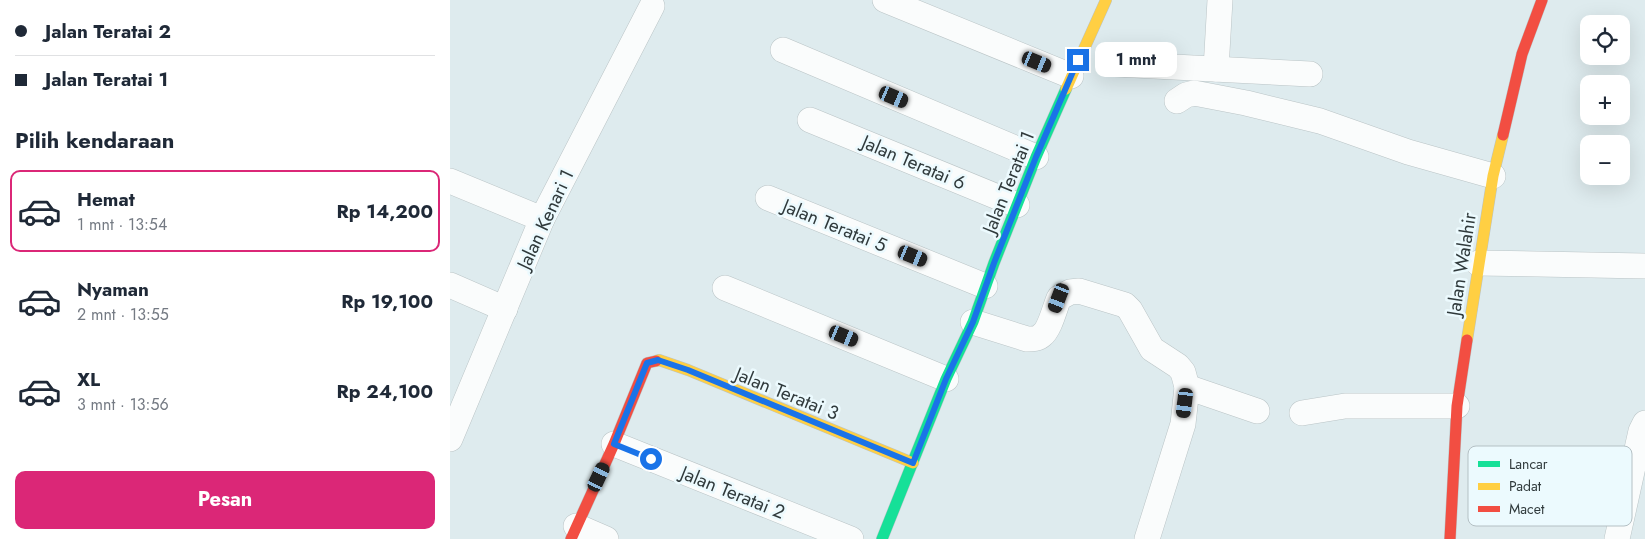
<!DOCTYPE html>
<html lang="id">
<head>
<meta charset="utf-8">
<style>
  :root { --surface:#fff; --page:#f2f2f3; --text:#1f2937; --muted:#747a83; --line:#e0e1e3; --accent:#db2777 }
  body { margin:0; font-family:Jost,sans-serif; background:var(--page); color:var(--text); height:100vh; display:flex; flex-direction:column; font-size:19px; white-space:nowrap }
  * { box-sizing:border-box; margin:0 }
  p { font-size:16px; color:var(--muted) }
  .icon { flex:none; width:28px; height:28px; fill:none; stroke:currentColor; stroke-width:2; stroke-linecap:round; stroke-linejoin:round }
  .map { position:relative; flex:1; overflow:hidden }
  .panel { display:flex; flex-direction:column; background:var(--surface); width:450px }
  .panel>* { flex:none }
  .banner { display:grid; align-content:center; height:110px; padding:0 15px; background:var(--surface) }
  .tools { position:absolute; left:1130px; top:15px; display:grid; gap:10px }
  .tools a { display:grid; place-items:center; width:50px; height:50px; border-radius:10px; background:var(--surface); box-shadow:0 5px 20px #0002; font-size:25px }
  .end { position:absolute; width:22px; height:22px; margin:-11px; border:6px solid #1a73e8; background:#fff; box-shadow:0 0 0 2px #fff }
  .from { border-radius:50% }
  .bubble { position:absolute; height:35px; border-radius:10px; background:var(--surface); box-shadow:0 5px 20px #0002; font-size:16px; font-weight:700; line-height:35px; text-align:center }
  .car { position:absolute; width:15px; height:30px; margin:-15px -8px; border-radius:6px; box-shadow:0 0 4px 1px #0007; background:linear-gradient(#222 24%,#8ab4d8 0 40%,#222 0 76%,#8ab4d8 0 86%,#222 0) }
  .banner b { display:flex; align-items:center; gap:18px; height:48px; font-size:19px }
  .banner b+b { border-top:1px solid var(--line) }
  .banner i { width:12px; height:12px; background:var(--text) }
  ul { padding:0; list-style:none }
  li { display:flex; align-items:center; gap:15px; height:82px; margin:0 10px 8px; padding:0 5px; border:2px solid transparent; border-radius:10px }
  li div { flex:1 }
  li b { display:block; font-size:19px }
  li em { font-style:normal; font-weight:700 }
  li.on { border-color:var(--accent) }
  li>.icon { width:45px; height:45px; stroke-width:1.5 }
  h2 { padding:0 15px; font-size:22px; line-height:60px }
  .action { display:flex; gap:10px; margin-top:auto; padding:10px 15px }
  .action a { flex:1; height:58px; border-radius:10px; background:var(--accent); color:#fff; font-size:20px; font-weight:700; line-height:58px; text-align:center }
  main { display:flex; flex:1; min-height:0 }
  .map>svg:first-child { display:block }
  .lines { fill:none; stroke-linecap:round; stroke-linejoin:round }
  .street-casing { stroke:#bac4c6; stroke-width:26 }
  .fast-casing { stroke:#bac4c6; stroke-width:12 }
  .slow-casing { stroke:#bac4c6; stroke-width:12 }
  .jam-casing { stroke:#bac4c6; stroke-width:12 }
  .street { stroke:#fafcfc; stroke-width:25 }
  .fast { stroke:#16e098; stroke-width:11 }
  .slow { stroke:#ffcf43; stroke-width:11 }
  .jam { stroke:#f24e42; stroke-width:11 }
  .route { stroke:#1a73e8; stroke-width:6 }
  .labels { text-anchor:middle; stroke-width:5; stroke-linejoin:round; paint-order:stroke }
  .street-label { font-size:19px; fill:#303a3c; stroke:#ecfafe }
  .key { fill:#ecfafe; stroke:#b4c0c4; stroke-width:1 }
  .key-label { font-size:14px; fill:#303a3c }
</style>
</head>
<body>
<main>
<section class="panel">
<div class="banner">
<b><i class="from"></i>Jalan Teratai 2</b>
<b><i></i>Jalan Teratai 1</b>
</div>
<h2>Pilih kendaraan</h2>
<ul>
<li class="on"><svg class="icon" aria-label="car" viewBox="0 0 24 24"><path d="M5 17H2v-5l4-1 3-4h7l3 4 3 1v5h-3M9 17h6M6 11h13"/><circle cx="7" cy="17" r="2"/><circle cx="17" cy="17" r="2"/></svg><div><b>Hemat</b><p>1 mnt · 13:54</p></div><em>Rp 14,200</em></li>
<li><svg class="icon" aria-label="car" viewBox="0 0 24 24"><path d="M5 17H2v-5l4-1 3-4h7l3 4 3 1v5h-3M9 17h6M6 11h13"/><circle cx="7" cy="17" r="2"/><circle cx="17" cy="17" r="2"/></svg><div><b>Nyaman</b><p>2 mnt · 13:55</p></div><em>Rp 19,100</em></li>
<li><svg class="icon" aria-label="car" viewBox="0 0 24 24"><path d="M5 17H2v-5l4-1 3-4h7l3 4 3 1v5h-3M9 17h6M6 11h13"/><circle cx="7" cy="17" r="2"/><circle cx="17" cy="17" r="2"/></svg><div><b>XL</b><p>3 mnt · 13:56</p></div><em>Rp 24,100</em></li>
</ul>
<div class="action"><a>Pesan</a></div>
</section>
<div class="map">
<svg width="1195" height="539" viewBox="0 0 1195 539">
  <rect width="100%" height="100%" fill="#deebee"/>
  <g class="lines">
    <defs>
      <g id="street">
        <polyline points="435,0 621,76"/>
        <polyline points="333,50 586,157"/>
        <polyline points="665,64 860,74"/>
        <polyline points="766,69 770,0"/>
        <polyline points="727,101 736,95 744,93 796,103 870,121 958,152 1043,176"/>
        <polyline points="360,120 567,205"/>
        <polyline points="0,181 92,219"/>
        <polyline points="318,198 535,286"/>
        <polyline points="1028,263 1195,266"/>
        <polyline points="0,285 55,309"/>
        <polyline points="275,288 496,379"/>
        <path d="M 523,322 L 577,339 C 582,339 588,339 592,335 C 600,329 605,307 609,298 L 620,292 L 629,291 L 675,305 L 680,310 L 702,349 L 728,366 L 733,372 L 737,387 L 733,424 L 697,539"/>
        <polyline points="737,387 807,411"/>
        <polyline points="852,413 895,406 1007,406"/>
        <polyline points="0,439 92,219 202,6"/>
        <polyline points="164,444 401,539"/>
        <polyline points="126,526 156,539"/>
        <polyline points="1167,539 1191,431 1195,423"/>
      </g>
      <polyline id="fast" points="432,539 496,379 523,322 544,263 586,157 616,89"/>
      <g id="slow">
        <polyline points="616,89 656,0"/>
        <polyline points="1017,340 1043,176 1053,135"/>
        <polyline points="206,361 209,360 238,370 463,463"/>
      </g>
      <g id="jam">
        <polyline points="1053,135 1072,54 1092,0"/>
        <polyline points="121,539 164,444 197,363 206,361"/>
        <polyline points="1000,539 1007,406 1017,340"/>
      </g>
    </defs>
    <use href="#street" class="street-casing"/>
    <use href="#fast" class="fast-casing"/>
    <use href="#slow" class="slow-casing"/>
    <use href="#jam" class="jam-casing"/>
    <use href="#street" class="street"/>
    <use href="#fast" class="fast"/>
    <use href="#slow" class="slow"/>
    <use href="#jam" class="jam"/>
  </g>
  <g class="lines">
    <polyline class="route" points="201,459 164,444 197,363 208,360 238,370 463,463 496,379 523,322 544,263 586,157 628,60"/>
  </g>
  <g class="labels">
    <g class="street-label">
      <text transform="translate(464 162) rotate(23)" y="7">Jalan Teratai 6</text>
      <text transform="translate(558 182) rotate(-68)" y="7">Jalan Teratai 1</text>
      <text transform="translate(95 219) rotate(-65)" y="7">Jalan Kenari 1</text>
      <text transform="translate(385 225) rotate(22)" y="7">Jalan Teratai 5</text>
      <text transform="translate(1011 264) rotate(-81)" y="7">Jalan Walahir</text>
      <text transform="translate(337 393) rotate(22)" y="7">Jalan Teratai 3</text>
      <text transform="translate(283 492) rotate(22)" y="7">Jalan Teratai 2</text>
    </g>
  </g>
  <rect x="1018" y="446" width="164" height="80" rx="8" class="key"/>
  <rect x="1028" y="461" width="22" height="6" fill="#16e098"/>
  <rect x="1028" y="483" width="22" height="7" fill="#ffcf43"/>
  <rect x="1028" y="506" width="22" height="6" fill="#f24e42"/>
  <g class="key-label">
    <text x="1059" y="469">Lancar</text>
    <text x="1059" y="491">Padat</text>
    <text x="1059" y="514">Macet</text>
  </g>
</svg>
<div class="tools">
<a><svg class="icon" aria-label="locate" viewBox="0 0 24 24"><circle cx="12" cy="12" r="6"/><path d="M12 2v4M12 18v4M2 12h4M18 12h4"/></svg></a>
<a>+</a>
<a>−</a>
</div>
<i class="end from" style="left:201px;top:459px"></i>
<i class="end" style="left:628px;top:60px"></i>
<div class="bubble" style="left:645px;top:42px;width:82px">1 mnt</div>
<i class="car" style="left:587px;top:62px;rotate:112deg"></i>
<i class="car" style="left:444px;top:97px;rotate:113deg"></i>
<i class="car" style="left:463px;top:256px;rotate:112deg"></i>
<i class="car" style="left:609px;top:298px;rotate:201deg"></i>
<i class="car" style="left:394px;top:336px;rotate:112deg"></i>
<i class="car" style="left:735px;top:403px;rotate:187deg"></i>
<i class="car" style="left:149px;top:477px;rotate:25deg"></i>
</div>
</main>
</body>
</html>
